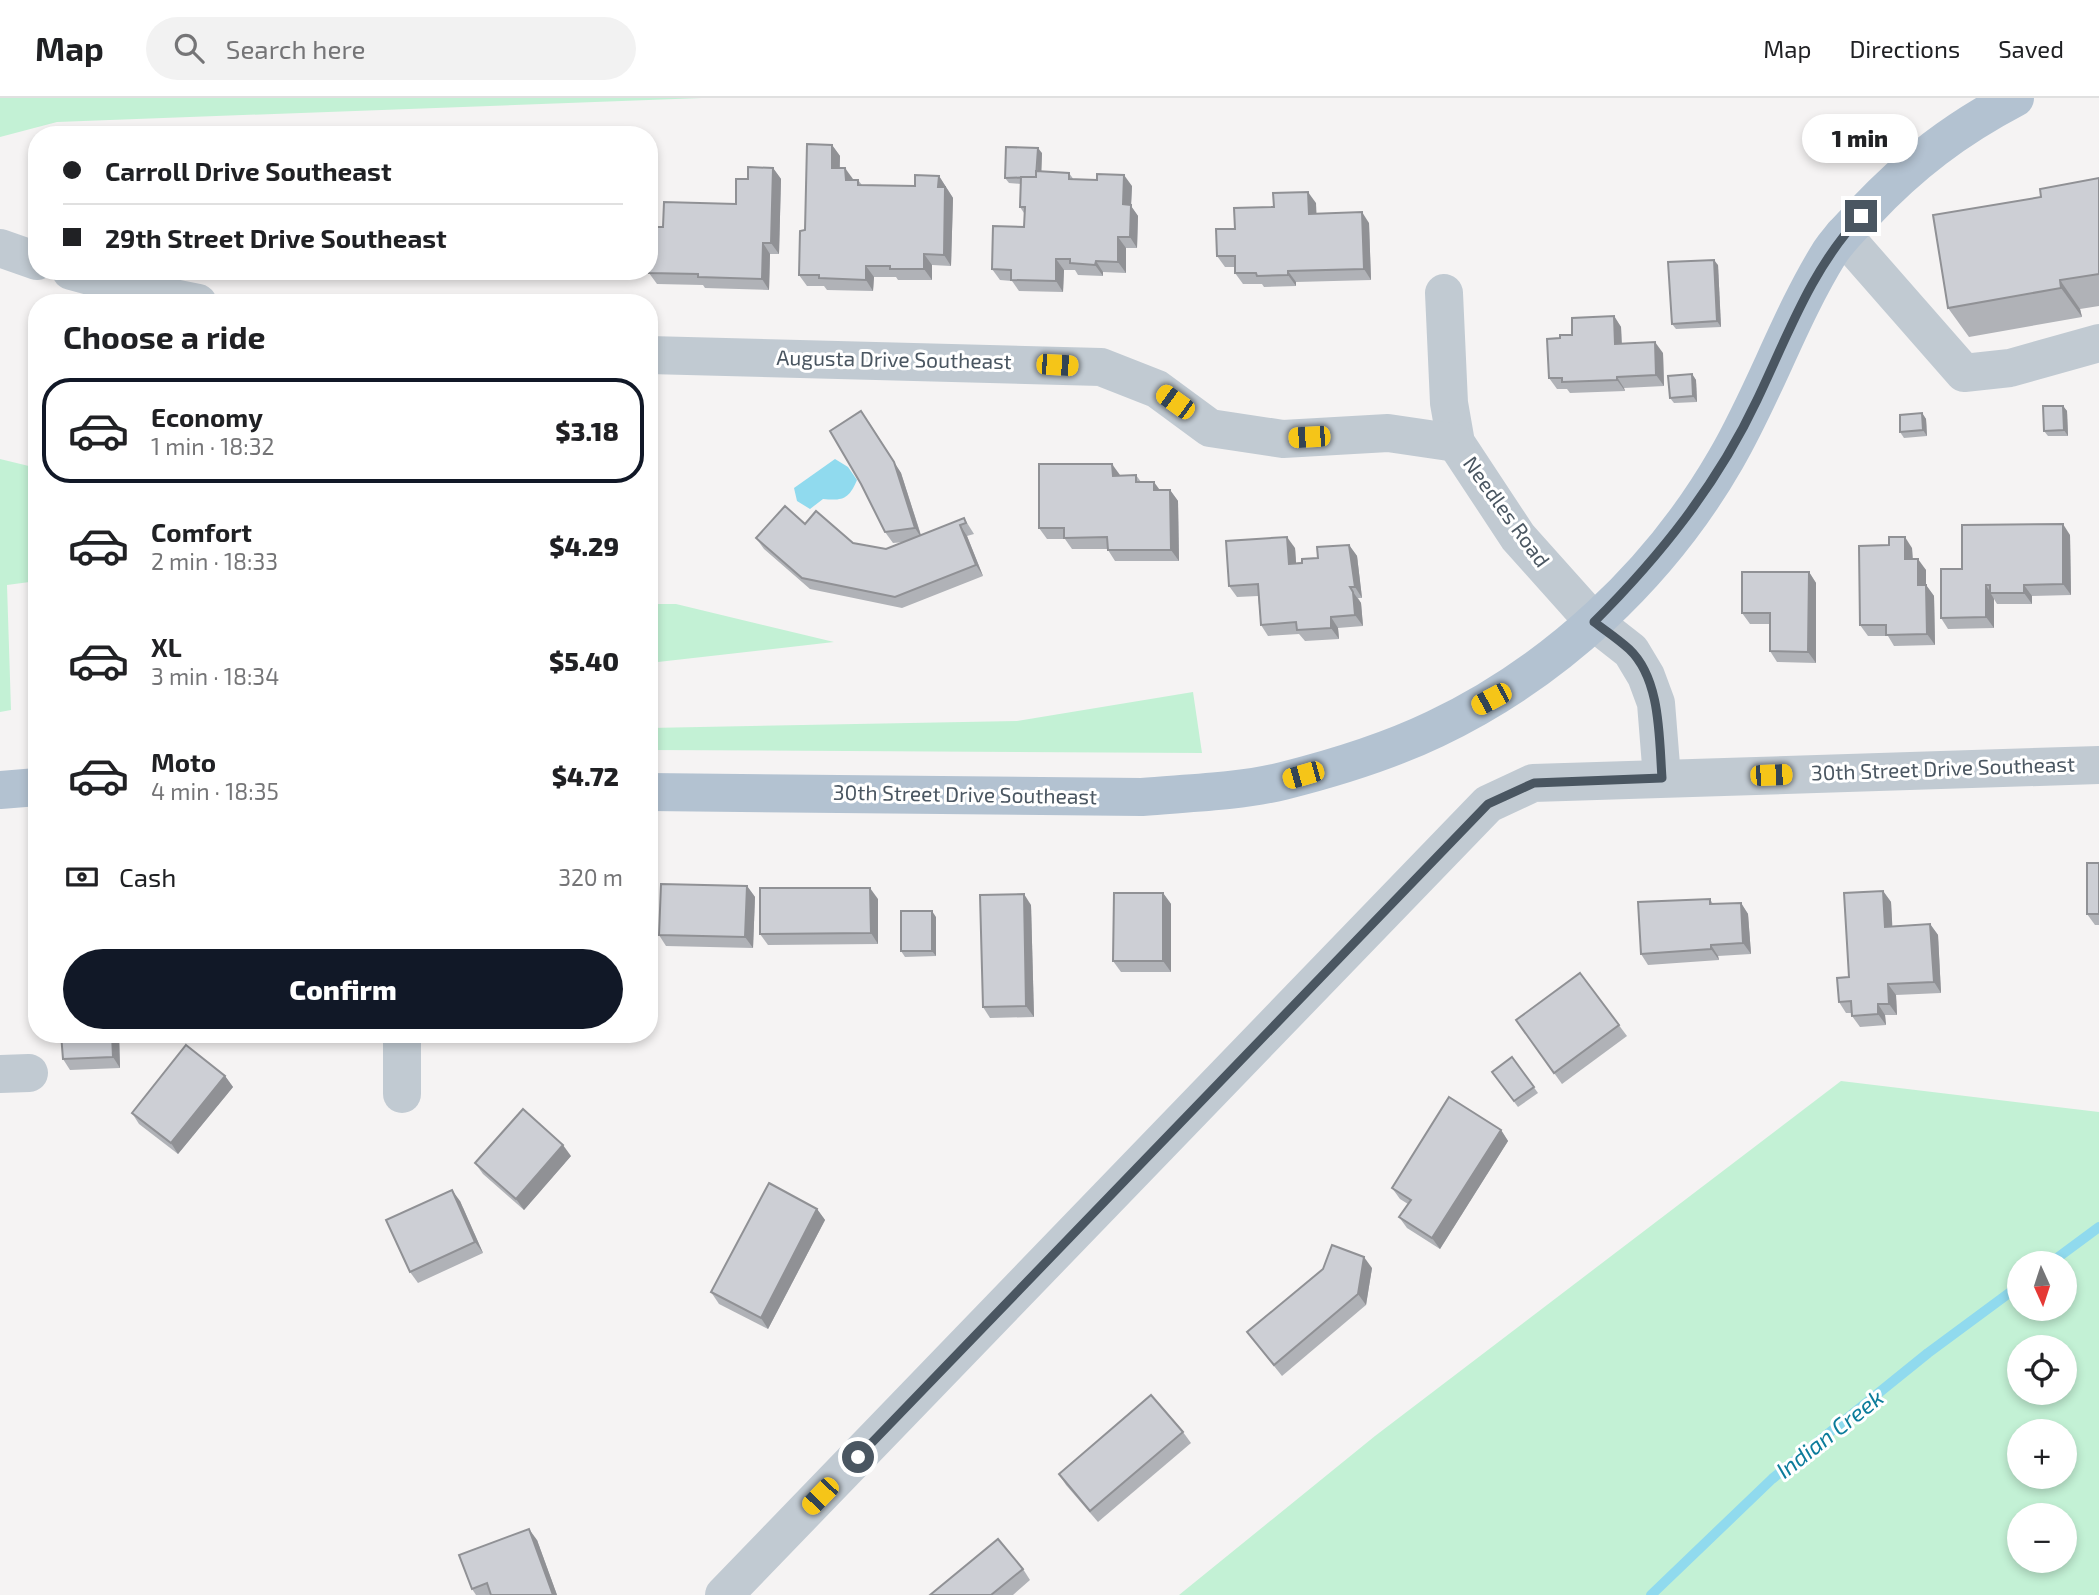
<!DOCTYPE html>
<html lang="en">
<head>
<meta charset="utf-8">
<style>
  :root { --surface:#fff; --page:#f2f2f2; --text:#202124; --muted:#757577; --line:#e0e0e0; --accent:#111827 }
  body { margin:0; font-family:"Exo 2",sans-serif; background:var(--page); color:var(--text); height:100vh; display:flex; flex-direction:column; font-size:26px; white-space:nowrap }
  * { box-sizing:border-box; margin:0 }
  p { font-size:23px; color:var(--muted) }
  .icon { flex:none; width:38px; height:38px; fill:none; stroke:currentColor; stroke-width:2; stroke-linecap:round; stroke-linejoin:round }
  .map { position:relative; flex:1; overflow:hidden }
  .sheet { position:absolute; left:28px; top:196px; width:630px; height:749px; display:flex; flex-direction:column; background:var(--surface); border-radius:28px; box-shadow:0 4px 10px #0003 }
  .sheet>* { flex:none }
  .banner { position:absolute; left:28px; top:28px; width:630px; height:154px; border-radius:28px; box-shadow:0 4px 10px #0003; display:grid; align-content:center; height:154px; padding:0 35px; background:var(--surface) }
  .needle { width:46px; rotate:177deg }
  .tools { position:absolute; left:2007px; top:1153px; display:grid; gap:14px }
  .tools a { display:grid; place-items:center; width:70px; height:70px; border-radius:50%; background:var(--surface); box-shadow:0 4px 10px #0003; font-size:35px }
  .end { position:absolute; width:32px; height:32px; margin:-16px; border:9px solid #4a5661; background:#fff; box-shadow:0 0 0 4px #fff }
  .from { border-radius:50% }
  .bubble { position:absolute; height:49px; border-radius:24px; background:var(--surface); box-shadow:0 4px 10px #0003; font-size:23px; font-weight:800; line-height:49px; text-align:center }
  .car { position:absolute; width:21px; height:42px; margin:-21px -10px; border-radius:9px; box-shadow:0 0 5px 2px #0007; background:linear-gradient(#f5c518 24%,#345 0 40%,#f5c518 0 76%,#345 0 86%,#f5c518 0) }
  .banner b { display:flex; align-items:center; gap:24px; height:66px; font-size:26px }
  .banner b+b { border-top:2px solid var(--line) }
  .banner i { width:18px; height:18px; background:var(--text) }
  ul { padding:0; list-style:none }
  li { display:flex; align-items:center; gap:21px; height:105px; margin:0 14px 10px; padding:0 21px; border:4px solid transparent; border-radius:28px }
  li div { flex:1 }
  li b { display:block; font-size:26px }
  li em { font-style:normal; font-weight:800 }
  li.current { border-color:var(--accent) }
  li>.icon { width:63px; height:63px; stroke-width:1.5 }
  h2 { padding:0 35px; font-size:32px; line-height:84px }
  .pay { display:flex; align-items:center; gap:18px; height:77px; padding:0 35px; font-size:26px }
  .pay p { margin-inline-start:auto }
  .action { display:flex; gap:14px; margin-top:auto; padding:14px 35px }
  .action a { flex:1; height:80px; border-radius:42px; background:var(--accent); color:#fff; font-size:28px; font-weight:800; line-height:80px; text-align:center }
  header { display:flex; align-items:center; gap:42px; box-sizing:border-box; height:98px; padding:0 35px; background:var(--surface); border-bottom:2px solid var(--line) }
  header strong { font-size:33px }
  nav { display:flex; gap:38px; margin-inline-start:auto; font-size:24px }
  .search { width:490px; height:63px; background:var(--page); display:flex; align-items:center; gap:18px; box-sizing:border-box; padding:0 24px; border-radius:38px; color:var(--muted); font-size:26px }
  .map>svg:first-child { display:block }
  .green { fill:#c3f1d5; fill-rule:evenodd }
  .water { fill:#90daee }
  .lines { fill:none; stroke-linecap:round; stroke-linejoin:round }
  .stream { stroke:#90daee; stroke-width:10 }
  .minor { stroke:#c1cad2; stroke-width:38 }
  .major { stroke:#b3c2d1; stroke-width:38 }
  .wall { fill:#b0b2b7 }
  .shaded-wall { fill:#909195 }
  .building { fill:#cdcfd5; stroke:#909195; stroke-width:2 }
  .route { stroke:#4a5661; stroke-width:9 }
  .labels { text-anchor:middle; stroke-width:6; stroke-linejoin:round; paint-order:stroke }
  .street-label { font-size:21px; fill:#4a5661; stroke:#fff }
  .water-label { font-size:23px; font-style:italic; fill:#0c7c9b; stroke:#fff }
</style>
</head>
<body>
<header>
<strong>Map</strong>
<div class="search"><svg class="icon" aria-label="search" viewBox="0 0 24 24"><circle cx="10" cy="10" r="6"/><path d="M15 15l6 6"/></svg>Search here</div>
<nav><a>Map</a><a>Directions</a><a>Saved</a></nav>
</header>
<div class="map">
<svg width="2099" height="1497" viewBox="0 0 2099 1497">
  <rect width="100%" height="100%" fill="#f5f3f3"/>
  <g class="green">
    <polygon points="0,0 702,0 57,24 0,39"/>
    <polygon points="0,361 37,370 37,483 7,487 11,612 0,614"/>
    <polygon points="649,506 676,506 834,544 649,565"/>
    <polygon points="1193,594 1202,655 649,652 649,630 1017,623"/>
    <path d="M 1841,983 L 2099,1014 L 2099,1497 L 1179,1497 L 1375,1338 ZM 2020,1166 L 2065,1166 L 2065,1211 L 2020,1211 ZM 2020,1250 L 2065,1250 L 2065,1295 L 2020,1295 ZM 2020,1334 L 2065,1334 L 2065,1379 L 2020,1379 ZM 2020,1418 L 2065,1418 L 2065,1463 L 2020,1463 Z"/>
  </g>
  <path class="water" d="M 835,361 L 848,369 L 857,382 C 849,401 843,403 823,401 L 810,411 L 797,403 L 794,390 Z"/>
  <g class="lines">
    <g class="stream">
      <polyline points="2049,1166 2099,1129"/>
      <polyline points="1651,1497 1772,1381 1928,1255 2020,1187"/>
    </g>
    <g class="minor">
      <polyline points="1843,137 1964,275 2010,270 2099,245"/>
      <polyline points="0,150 37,163"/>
      <polyline points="71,173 163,198 198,205"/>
      <polyline points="1444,195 1449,305 1456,345 1518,439 1594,524 1631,553 1646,578 1656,605 1662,680"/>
      <polyline points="649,257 1101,269 1157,291 1210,330 1283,341 1388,335 1456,345"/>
      <polyline points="0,976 29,975"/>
      <polyline points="402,996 402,936"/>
      <polyline points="724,1497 1488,706 1533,685 2099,667"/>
    </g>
    <g class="major">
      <polyline points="0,692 37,689"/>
      <path d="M 649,694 L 1142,699 C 1189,695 1238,694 1283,683 C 1335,670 1387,654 1435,631 C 1555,574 1660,476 1726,361 C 1765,294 1789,220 1830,154 C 1840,139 1853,127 1865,114 C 1910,66 1956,31 2015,0"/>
    </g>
  </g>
  <g class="wall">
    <polygon points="832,47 840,58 840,70 853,82 858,82 862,87 915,88 939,78 953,100 951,168 932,167 932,182 898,182 896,179 874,179 873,193 827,192 824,188 807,188 799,177 805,132"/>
    <polygon points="1042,55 1041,73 1069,75 1074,82 1132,88 1131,108 1138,118 1137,150 1126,150 1126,175 1103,174 1103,178 1078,177 1075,172 1064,172 1063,194 1019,193 1012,183 1000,182 992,171 1024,129 1024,115 1020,109 1021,86 1009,85 1005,80"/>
    <polygon points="773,70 781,81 779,156 770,156 769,192 705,190 703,187 657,186 649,175 663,129 736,106 748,81"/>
    <polygon points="2099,80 2099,208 2080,211 2082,219 1969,239 1948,210 2041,99"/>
    <polygon points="1316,105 1316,116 1369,125 1371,182 1296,184 1296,188 1264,189 1262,186 1243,186 1235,175 1235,169 1225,169 1217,158 1274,109"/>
    <polygon points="1718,167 1721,229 1676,231 1672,226"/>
    <polygon points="486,173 541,173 540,181 489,177"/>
    <polygon points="1614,218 1621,229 1622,246 1663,255 1664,288 1624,290 1625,293 1570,295 1567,291 1557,291 1549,280 1560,240 1572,237"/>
    <polygon points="1692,276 1696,282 1697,304 1674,305 1670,300"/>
    <polygon points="2063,308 2067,313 2068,338 2048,338 2044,333"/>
    <polygon points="1922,315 1926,321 1927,338 1904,340 1900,334"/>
    <polygon points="869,324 901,375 921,437 964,420 974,436 967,438 983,478 902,510 810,491 764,451 756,440 805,426 853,445 886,451 904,444 893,445 885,434"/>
    <polygon points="1120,377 1120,378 1136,377 1141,384 1160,392 1170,392 1178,403 1179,463 1115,463 1108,452 1108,451 1072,451 1065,441 1047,441 1039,430"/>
    <polygon points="2070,437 2071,497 2032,498 2032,506 1997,506 1994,501 1994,530 1948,531 1941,520 1962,471"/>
    <polygon points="1349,447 1357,458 1362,500 1358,500 1361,505 1363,528 1338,530 1339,541 1305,543 1299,536 1268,538 1261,527 1258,498 1237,499 1229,488 1295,450 1296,465 1318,460"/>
    <polygon points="1912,450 1913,461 1926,472 1926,487 1934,498 1935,547 1894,548 1888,538 1868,538 1860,527"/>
    <polygon points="1809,474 1816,485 1816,565 1777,564 1770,553 1770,526 1750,526 1742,515"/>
    <polygon points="2099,765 2099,827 2095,827 2087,816"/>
    <polygon points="747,788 755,799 753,850 666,848 659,837"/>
    <polygon points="1883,793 1891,804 1892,828 1930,826 1938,837 1941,895 1896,897 1897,917 1885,917 1886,927 1860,929 1852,918 1852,915 1846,915 1839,904"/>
    <polygon points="1163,795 1171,806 1171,874 1121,874 1113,863"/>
    <polygon points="878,801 878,846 768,847 760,836"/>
    <polygon points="1710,801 1713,806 1741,805 1748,816 1751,856 1718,858 1719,862 1648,867 1641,856"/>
    <polygon points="1031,807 1034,919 990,920 983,909"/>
    <polygon points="936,819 936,858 905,859 901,853"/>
    <polygon points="1580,875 1627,938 1562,986 1516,922"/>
    <polygon points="61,936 119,936 120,970 70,972 63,961"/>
    <polygon points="1512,959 1538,995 1518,1009 1492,974"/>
    <polygon points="225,978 233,989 178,1056 139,1026 132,1015"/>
    <polygon points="1501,1032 1508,1043 1440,1151 1407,1130 1399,1119 1408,1106 1400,1101 1392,1090"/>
    <polygon points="571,1058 524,1112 483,1076 475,1065"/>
    <polygon points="460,1103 483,1155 418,1185 410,1174"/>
    <polygon points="817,1111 825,1122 768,1231 719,1206 711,1194"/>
    <polygon points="1372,1170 1366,1207 1282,1278 1247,1234"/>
    <polygon points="1183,1334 1191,1345 1098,1424 1066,1387 1059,1376"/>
    <polygon points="537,1442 557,1497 476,1497 472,1491"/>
    <polygon points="1023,1471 1030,1482 1013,1497 930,1497"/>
  </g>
  <g class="shaded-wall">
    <polygon points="832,47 840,58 839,81 832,70"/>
    <polygon points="1038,50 1042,55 1041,86 1037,81"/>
    <polygon points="773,70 781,81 779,156 771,145"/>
    <polygon points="845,70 853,81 853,93 846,82"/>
    <polygon points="1124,77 1132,88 1131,108 1138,118 1137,150 1130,139 1123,106"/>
    <polygon points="939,78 953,100 951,168 944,157 938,89"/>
    <polygon points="1308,94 1316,105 1317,127 1309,116"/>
    <polygon points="1362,114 1369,125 1371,182 1364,171"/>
    <polygon points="1118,139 1126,150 1126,175 1118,164"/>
    <polygon points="763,145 770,156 769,192 762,181"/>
    <polygon points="924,156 932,167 932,182 924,171"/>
    <polygon points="1056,161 1064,172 1063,194 1056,183"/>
    <polygon points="1714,162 1718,167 1721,229 1717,223"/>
    <polygon points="1096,163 1103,174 1103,178 1095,167"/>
    <polygon points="866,168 874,179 873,193 866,182"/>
    <polygon points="535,173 541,173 540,181"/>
    <polygon points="1288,173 1296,184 1296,188 1288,177"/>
    <polygon points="2060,182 2080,211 2082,219 2061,190"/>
    <polygon points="1614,218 1621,229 1622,257 1615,246"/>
    <polygon points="1655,244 1663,255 1664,288 1656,277"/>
    <polygon points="1692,276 1696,282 1697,304 1693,298"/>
    <polygon points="1617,279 1624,290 1625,293 1617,282"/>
    <polygon points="2063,308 2067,313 2068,338 2064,332"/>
    <polygon points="861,313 901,375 922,441 915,430"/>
    <polygon points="1922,315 1926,321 1927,338 1923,332"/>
    <polygon points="1112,366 1120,377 1120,389 1113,378"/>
    <polygon points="1154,384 1162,395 1154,392"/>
    <polygon points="1170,392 1178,403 1179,463 1171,452"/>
    <polygon points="2063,426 2070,437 2071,497 2063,486"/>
    <polygon points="960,427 967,438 983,478 976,467"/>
    <polygon points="1287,439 1295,450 1297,477 1289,466"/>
    <polygon points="1905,439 1912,450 1913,472 1905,461"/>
    <polygon points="1349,447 1357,458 1362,500 1355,489"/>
    <polygon points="1918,461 1926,472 1926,498 1918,487"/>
    <polygon points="1809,474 1816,485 1816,565 1808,554"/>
    <polygon points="1926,487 1934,498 1935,547 1927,536"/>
    <polygon points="1986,487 1994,501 1994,530 1986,519"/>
    <polygon points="2024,487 2032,498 2032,506 2024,495"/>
    <polygon points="1353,494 1361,505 1363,528 1355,517"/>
    <polygon points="1331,519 1338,530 1339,541 1331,530"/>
    <polygon points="649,787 656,796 654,850 649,844"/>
    <polygon points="747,788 755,799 753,850 745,839"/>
    <polygon points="870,790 878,801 878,846 871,835"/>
    <polygon points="1883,793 1891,804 1893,840 1885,829"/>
    <polygon points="1163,795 1171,806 1171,874 1163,863"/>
    <polygon points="1024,796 1031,807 1034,919 1026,908"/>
    <polygon points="1741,805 1748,816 1751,856 1743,845"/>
    <polygon points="932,813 936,819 936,858 932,853"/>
    <polygon points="1930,826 1938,837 1941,895 1934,884"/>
    <polygon points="1711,847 1718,858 1719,862 1711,851"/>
    <polygon points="1888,886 1896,897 1897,917 1889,906"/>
    <polygon points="1878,906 1885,917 1886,927 1878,916"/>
    <polygon points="112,936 119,936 120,970 113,959"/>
    <polygon points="225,978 233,989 178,1056 171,1045"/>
    <polygon points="1501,1032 1508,1043 1440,1151 1432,1140"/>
    <polygon points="563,1047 571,1058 524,1112 516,1101"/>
    <polygon points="452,1092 460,1103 483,1155 475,1144"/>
    <polygon points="817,1111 825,1122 768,1231 761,1220"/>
    <polygon points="1364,1159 1372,1170 1366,1207 1358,1196"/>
    <polygon points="529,1431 537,1442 557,1497 553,1497"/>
  </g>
  <g class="building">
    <polygon points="193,31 206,31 213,37 187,37"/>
    <polygon points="807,46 832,47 832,70 845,70 846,82 858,82 858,87 915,88 915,77 939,78 938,89 945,89 944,157 924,156 924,171 890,171 890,168 866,168 866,182 819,180 819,177 799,177 800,133 805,132"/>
    <polygon points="1006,49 1038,50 1036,79 1005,80"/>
    <polygon points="748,69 773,70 771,145 763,145 762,181 698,179 698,176 649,175 649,167 652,167 652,129 663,129 664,104 736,106 736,81 748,81"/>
    <polygon points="1036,73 1069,75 1069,81 1097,82 1097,76 1124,77 1123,106 1131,107 1130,139 1118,139 1118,164 1096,163 1095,167 1070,165 1070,161 1056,161 1056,183 1011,182 1011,172 992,171 993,128 1024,129 1025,109 1020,109 1021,79 1036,79"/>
    <polygon points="2099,80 2099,176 2060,182 2061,190 1948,210 1933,117 2041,99 2040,91"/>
    <polygon points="1308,94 1309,116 1362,114 1364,171 1288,173 1288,177 1257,178 1256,175 1235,175 1235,158 1217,158 1216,131 1235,131 1234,110 1274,109 1273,95"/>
    <polygon points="1714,162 1717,223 1672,226 1668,164"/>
    <polygon points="1614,218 1615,246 1655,244 1656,277 1617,279 1617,282 1562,284 1562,280 1549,280 1547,241 1560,240 1560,237 1572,237 1572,220"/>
    <polygon points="1692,276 1693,298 1670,300 1668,278"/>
    <polygon points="2043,308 2063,308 2064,332 2044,333"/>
    <polygon points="861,313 894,364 915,430 885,434 861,386 830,333"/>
    <polygon points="1922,315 1923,332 1900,334 1900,317"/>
    <polygon points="1039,366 1112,366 1113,378 1136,377 1136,384 1154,384 1154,392 1170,392 1171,452 1108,452 1107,439 1064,440 1064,430 1039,430"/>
    <polygon points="785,408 805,426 816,413 853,445 886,451 964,420 966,425 960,427 976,467 895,499 802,480 756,440"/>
    <polygon points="2063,426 2063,486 2024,487 2024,495 1990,495 1990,487 1986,487 1986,519 1941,520 1941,471 1962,471 1962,427"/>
    <polygon points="1287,439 1289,466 1302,465 1302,461 1318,460 1317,449 1349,447 1355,489 1350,489 1353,494 1355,517 1331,519 1331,530 1297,532 1296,524 1261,527 1258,486 1229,488 1226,443"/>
    <polygon points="1889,439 1905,439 1905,461 1918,461 1918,487 1926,487 1927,536 1886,537 1886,527 1860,527 1859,448 1889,447"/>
    <polygon points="1742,474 1809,474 1808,554 1770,553 1770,515 1742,515"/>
    <rect x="2087" y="765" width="12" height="51"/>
    <polygon points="661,786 747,788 745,839 659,837"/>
    <polygon points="760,790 870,790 871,835 760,836"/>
    <polygon points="1883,793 1885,829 1930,826 1934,884 1888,886 1889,906 1878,906 1878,916 1852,918 1851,903 1839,904 1837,880 1849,879 1844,795"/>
    <polygon points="1114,795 1163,795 1163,863 1113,863"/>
    <polygon points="1024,796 1026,908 983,909 980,797"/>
    <polygon points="1710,801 1710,806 1741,805 1743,845 1711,847 1711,851 1641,856 1638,804"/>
    <rect x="901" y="813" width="31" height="40"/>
    <polygon points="1580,875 1619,927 1554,975 1516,922"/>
    <polygon points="61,936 112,936 113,959 63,961"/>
    <polygon points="186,947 225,978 171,1045 132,1015"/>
    <polygon points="1512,959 1534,989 1514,1003 1492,974"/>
    <polygon points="1449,999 1501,1032 1432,1140 1399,1119 1411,1102 1392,1090"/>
    <polygon points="523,1011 563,1047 516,1101 475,1065"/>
    <polygon points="769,1085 817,1111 761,1220 711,1194"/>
    <polygon points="452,1092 475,1144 410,1174 386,1122"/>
    <polygon points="1332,1147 1364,1159 1358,1196 1274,1267 1247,1234 1323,1171"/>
    <polygon points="1151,1297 1183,1334 1090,1413 1059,1376"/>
    <polygon points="529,1431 553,1497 491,1497 487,1485 472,1491 459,1457"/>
    <polygon points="998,1441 1023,1471 991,1497 930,1497"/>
  </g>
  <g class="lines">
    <path class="route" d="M 858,1359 L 1488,706 L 1534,685 L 1662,680 C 1659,640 1661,581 1629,551 C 1618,541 1606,533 1594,524 C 1660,458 1717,387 1757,302 C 1788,237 1811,171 1861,118"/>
  </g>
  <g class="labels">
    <g class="street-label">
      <text transform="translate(894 262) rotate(1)" y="7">Augusta Drive Southeast</text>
      <text transform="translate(1506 414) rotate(54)" y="7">Needles Road</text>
      <text transform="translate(1943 671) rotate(-2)" y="7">30th Street Drive Southeast</text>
      <text transform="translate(965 697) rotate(1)" y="7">30th Street Drive Southeast</text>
    </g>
    <g class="water-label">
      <text transform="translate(1830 1336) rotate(-38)" y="8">Indian Creek</text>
    </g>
  </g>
</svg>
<div class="tools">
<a><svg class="needle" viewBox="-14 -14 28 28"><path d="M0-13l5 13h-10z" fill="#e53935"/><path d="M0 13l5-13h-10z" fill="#757577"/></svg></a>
<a><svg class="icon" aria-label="locate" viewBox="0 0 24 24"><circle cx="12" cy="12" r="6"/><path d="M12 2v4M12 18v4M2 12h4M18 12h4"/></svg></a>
<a>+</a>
<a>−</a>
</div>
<i class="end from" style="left:858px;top:1359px"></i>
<i class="end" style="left:1861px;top:118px"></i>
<div class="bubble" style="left:1802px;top:16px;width:116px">1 min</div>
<i class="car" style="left:1057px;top:267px;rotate:93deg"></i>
<i class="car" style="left:1175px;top:304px;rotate:306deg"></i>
<i class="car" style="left:1309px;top:339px;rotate:267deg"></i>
<i class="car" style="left:1491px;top:601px;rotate:242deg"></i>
<i class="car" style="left:1303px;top:677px;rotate:254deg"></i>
<i class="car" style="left:1771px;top:677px;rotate:88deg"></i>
<i class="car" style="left:820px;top:1398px;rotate:224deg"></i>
<div class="banner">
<b><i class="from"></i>Carroll Drive Southeast</b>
<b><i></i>29th Street Drive Southeast</b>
</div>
<section class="sheet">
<h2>Choose a ride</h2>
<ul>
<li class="current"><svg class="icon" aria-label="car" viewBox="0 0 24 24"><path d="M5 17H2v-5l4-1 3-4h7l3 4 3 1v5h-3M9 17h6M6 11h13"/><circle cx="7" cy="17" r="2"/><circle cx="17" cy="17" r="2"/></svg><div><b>Economy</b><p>1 min · 18:32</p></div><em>$3.18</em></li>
<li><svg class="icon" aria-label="car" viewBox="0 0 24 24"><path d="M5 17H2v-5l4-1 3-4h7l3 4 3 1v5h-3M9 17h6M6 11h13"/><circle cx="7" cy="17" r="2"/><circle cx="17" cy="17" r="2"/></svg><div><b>Comfort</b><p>2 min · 18:33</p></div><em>$4.29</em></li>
<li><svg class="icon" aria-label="car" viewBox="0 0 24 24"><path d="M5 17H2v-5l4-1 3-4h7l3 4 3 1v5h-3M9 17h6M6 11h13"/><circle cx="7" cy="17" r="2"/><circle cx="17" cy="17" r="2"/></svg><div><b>XL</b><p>3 min · 18:34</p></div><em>$5.40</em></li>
<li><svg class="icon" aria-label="car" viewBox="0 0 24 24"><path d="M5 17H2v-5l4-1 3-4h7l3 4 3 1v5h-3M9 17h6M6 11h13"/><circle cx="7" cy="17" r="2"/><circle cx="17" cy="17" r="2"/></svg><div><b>Moto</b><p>4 min · 18:35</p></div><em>$4.72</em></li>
</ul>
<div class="pay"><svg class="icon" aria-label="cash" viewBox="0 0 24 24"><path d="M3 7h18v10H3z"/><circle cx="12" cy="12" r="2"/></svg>Cash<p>320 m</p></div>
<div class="action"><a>Confirm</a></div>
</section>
</div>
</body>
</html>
